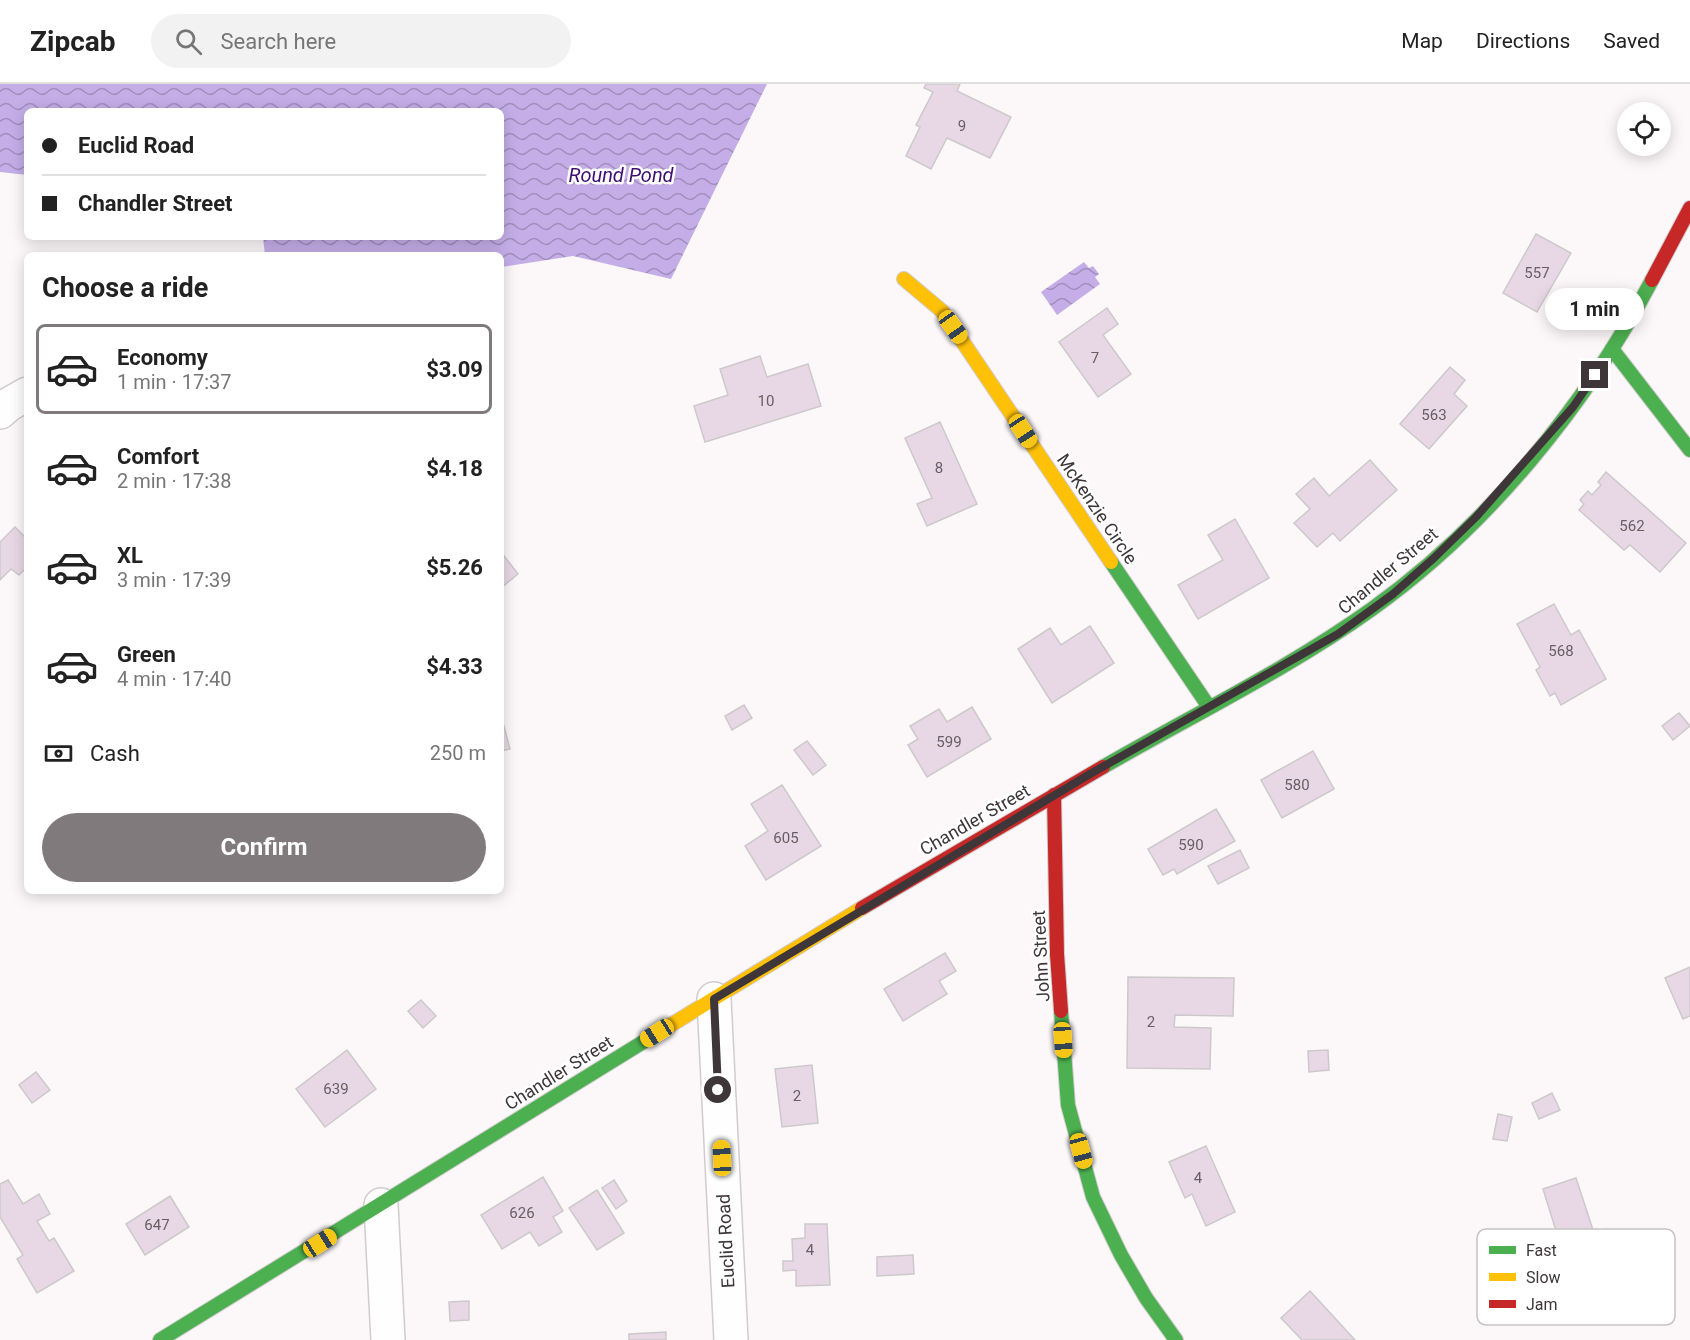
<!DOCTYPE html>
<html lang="en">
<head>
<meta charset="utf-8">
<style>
  :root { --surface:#fff; --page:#f2f2f2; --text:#222; --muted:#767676; --line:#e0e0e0; --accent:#807a7c }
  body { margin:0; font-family:Roboto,sans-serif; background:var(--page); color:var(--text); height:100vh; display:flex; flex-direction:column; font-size:22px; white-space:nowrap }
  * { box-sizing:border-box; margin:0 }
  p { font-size:20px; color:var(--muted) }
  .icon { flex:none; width:33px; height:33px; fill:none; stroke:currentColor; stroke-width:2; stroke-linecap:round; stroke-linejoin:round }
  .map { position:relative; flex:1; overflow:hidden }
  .sheet { position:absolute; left:24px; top:168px; width:480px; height:642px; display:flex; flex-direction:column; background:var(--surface); border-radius:9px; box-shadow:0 3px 15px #0003 }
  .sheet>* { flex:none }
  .banner { position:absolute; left:24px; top:24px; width:480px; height:132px; border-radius:9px; box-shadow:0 3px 15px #0003; display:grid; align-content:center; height:132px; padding:0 18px; background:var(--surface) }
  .tools { position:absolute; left:1617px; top:18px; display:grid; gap:12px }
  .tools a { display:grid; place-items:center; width:54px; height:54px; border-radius:50%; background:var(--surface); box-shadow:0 3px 15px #0003; font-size:30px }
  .end { position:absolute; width:27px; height:27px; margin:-14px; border:8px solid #3e3638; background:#fff; box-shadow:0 0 0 3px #fff }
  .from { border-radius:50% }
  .bubble { position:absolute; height:42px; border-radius:21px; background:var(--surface); box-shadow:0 3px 15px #0003; font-size:20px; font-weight:700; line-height:42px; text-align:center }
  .car { position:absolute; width:18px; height:36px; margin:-18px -9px; border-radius:8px; box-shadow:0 0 4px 2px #0007; background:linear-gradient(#f5c518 24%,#345 0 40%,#f5c518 0 76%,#345 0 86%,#f5c518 0) }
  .banner b { display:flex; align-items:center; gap:21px; height:57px; font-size:22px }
  .banner b+b { border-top:2px solid var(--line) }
  .banner i { width:15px; height:15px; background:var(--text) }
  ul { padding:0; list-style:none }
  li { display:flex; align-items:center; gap:18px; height:90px; margin:0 12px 9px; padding:0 6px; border:3px solid transparent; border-radius:9px }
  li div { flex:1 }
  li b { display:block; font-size:22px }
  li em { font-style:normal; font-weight:700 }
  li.active { border-color:var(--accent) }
  li>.icon { width:54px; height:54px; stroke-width:1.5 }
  h2 { padding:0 18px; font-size:27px; line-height:72px }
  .pay { display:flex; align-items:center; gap:15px; height:66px; padding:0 18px; font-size:22px }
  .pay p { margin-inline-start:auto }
  .cta { display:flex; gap:12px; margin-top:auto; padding:12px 18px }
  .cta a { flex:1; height:69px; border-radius:36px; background:var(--accent); color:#fff; font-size:24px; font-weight:700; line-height:69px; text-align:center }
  header { display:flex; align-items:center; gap:36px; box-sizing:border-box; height:84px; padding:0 30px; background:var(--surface); border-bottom:2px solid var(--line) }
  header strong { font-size:28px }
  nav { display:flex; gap:33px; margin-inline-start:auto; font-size:21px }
  .search { width:420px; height:54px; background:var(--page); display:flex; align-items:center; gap:15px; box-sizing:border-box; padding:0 21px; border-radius:33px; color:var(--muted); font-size:22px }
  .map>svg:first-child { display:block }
  .water { fill:url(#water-waves) }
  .building { fill:#e8d8e5; stroke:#cdc9cb; stroke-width:1.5 }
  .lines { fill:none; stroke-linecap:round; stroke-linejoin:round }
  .street-casing { stroke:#d1cbcd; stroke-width:36 }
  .fast-casing { stroke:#d1cbcd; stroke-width:16 }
  .slow-casing { stroke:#d1cbcd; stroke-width:16 }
  .jam-casing { stroke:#d1cbcd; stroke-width:16 }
  .street { stroke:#fffefe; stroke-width:33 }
  .fast { stroke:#4caf50; stroke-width:14 }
  .slow { stroke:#ffc107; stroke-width:14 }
  .jam { stroke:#c62828; stroke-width:14 }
  .route { stroke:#3e3638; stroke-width:8 }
  .labels { text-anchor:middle; stroke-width:5; stroke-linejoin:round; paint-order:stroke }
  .number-label { font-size:15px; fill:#685e63 }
  .street-label { font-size:18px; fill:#3e3638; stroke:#fff }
  .water-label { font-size:20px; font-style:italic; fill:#400d70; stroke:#fff }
  .key { fill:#fff; stroke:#c5c3c3; stroke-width:1.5 }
  .key-label { font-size:16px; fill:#3e3638 }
</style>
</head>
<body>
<header>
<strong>Zipcab</strong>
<div class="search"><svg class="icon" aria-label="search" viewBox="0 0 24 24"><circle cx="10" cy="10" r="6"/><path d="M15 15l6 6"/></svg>Search here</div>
<nav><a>Map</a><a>Directions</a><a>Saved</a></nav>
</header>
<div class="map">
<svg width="1690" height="1256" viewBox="0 0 1690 1256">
  <defs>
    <pattern id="water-waves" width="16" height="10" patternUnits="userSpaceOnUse" patternTransform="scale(1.5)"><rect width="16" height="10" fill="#c5aee8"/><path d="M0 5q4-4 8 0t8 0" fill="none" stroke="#a18ebd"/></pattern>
  </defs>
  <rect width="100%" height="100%" fill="#fcf8f9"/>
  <g class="water">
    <polygon points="0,0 767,0 671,195 573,172 501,183 501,171 265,171 263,153 501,153 501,27 27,27 27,91 0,88"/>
    <polygon points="1084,178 1089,184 1093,182 1099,190 1095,193 1100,200 1057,231 1041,208"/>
  </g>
  <g class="building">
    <polygon points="926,0 960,0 957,7 1011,33 990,74 947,54 931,85 906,72 920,43 916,41 933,8 924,4"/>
    <polygon points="1536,150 1571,169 1537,228 1503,209"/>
    <polygon points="1107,224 1118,240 1103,251 1131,290 1098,313 1059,258"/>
    <polygon points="760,272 767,293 808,280 821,322 705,358 694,322 728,311 720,285"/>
    <polygon points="1450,283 1465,296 1454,310 1467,322 1429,365 1400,340"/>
    <polygon points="940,338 977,420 927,442 917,420 932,414 905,354"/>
    <polygon points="1370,376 1397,406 1340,457 1333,449 1317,463 1294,439 1310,425 1296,410 1314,394 1329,412"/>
    <polygon points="1606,388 1686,459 1660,488 1630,461 1624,466 1579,426 1584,420 1580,416 1588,407 1592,411 1601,401 1598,398"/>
    <polygon points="1235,435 1269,494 1198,535 1178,501 1223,476 1208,451"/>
    <polygon points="15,443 27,455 27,483 19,491 11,485 0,496 0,458"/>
    <polygon points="501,468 518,490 501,504"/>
    <polygon points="1554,520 1571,551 1579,546 1606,595 1561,621 1555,609 1550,612 1536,586 1540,583 1517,540"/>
    <polygon points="1090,542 1114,579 1052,619 1018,565 1050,544 1061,561"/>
    <polygon points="744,621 752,634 732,646 725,632"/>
    <polygon points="972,623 991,655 927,693 908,661 918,655 910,642 939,625 947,638"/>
    <polygon points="1679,629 1690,642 1673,656 1662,642"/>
    <polygon points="501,631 510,665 501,667"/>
    <polygon points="807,657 826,681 813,691 794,666"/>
    <polygon points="1313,667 1334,705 1282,734 1261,696"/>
    <polygon points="782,701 821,762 766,796 745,762 768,747 751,720"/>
    <polygon points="1216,725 1235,757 1177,790 1174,785 1163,791 1148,765"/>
    <polygon points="1240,766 1249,784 1218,800 1208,782"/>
    <polygon points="945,869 956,887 939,897 947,910 903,937 884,905"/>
    <polygon points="1690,883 1690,932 1683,935 1665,894"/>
    <polygon points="1128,893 1234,894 1233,932 1175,931 1174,943 1211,944 1210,985 1127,984"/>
    <polygon points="421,916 436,932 423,944 408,927"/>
    <polygon points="347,966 376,1005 325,1043 296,1005"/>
    <polygon points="1328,966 1329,986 1309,988 1308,967"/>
    <polygon points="812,981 818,1039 782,1043 775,985"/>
    <polygon points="36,988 50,1006 32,1019 19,1001"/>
    <polygon points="1552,1009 1560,1026 1539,1035 1532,1019"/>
    <polygon points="1498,1030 1512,1033 1507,1057 1493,1055"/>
    <polygon points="1206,1062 1235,1128 1206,1142 1192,1110 1185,1114 1169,1078"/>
    <polygon points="543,1093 563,1127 553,1133 562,1148 539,1162 530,1148 502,1165 481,1131"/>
    <polygon points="1576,1094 1594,1149 1608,1145 1616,1168 1578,1180 1567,1146 1557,1150 1543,1105"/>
    <polygon points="8,1096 23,1120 39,1110 50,1130 37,1137 49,1157 54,1154 74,1187 37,1209 17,1175 23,1171 0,1133 0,1100"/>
    <polygon points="614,1096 627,1117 616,1125 602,1104"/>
    <polygon points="597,1106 624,1149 597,1166 569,1124"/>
    <polygon points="170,1112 189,1143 145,1171 126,1140"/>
    <polygon points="805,1140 827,1140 830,1201 796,1202 796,1186 783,1187 783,1177 793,1177 792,1155 805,1154"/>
    <polygon points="913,1171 914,1190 877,1192 877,1173"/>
    <polygon points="1310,1207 1355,1256 1302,1256 1281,1234"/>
    <polygon points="469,1217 469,1236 450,1237 449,1218"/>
    <polygon points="666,1248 666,1256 629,1256 629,1250"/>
  </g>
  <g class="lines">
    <defs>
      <g id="street">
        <polyline points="0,328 8,321 27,310"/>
        <polyline points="714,915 731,1256"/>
        <polyline points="381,1121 388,1256"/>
      </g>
      <g id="fast">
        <polyline points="1612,265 1690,366"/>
        <polyline points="1111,478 1209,623"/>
        <path d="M 1103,683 C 1193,631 1288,585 1372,525 C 1488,442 1586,321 1652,196"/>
        <polyline points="1061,927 1068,1021 1093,1113 1121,1171 1146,1214 1176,1256"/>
        <polyline points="160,1256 648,955"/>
      </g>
      <g id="slow">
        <polyline points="904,195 942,227 1111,478"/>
        <polyline points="648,955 862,824"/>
      </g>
      <g id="jam">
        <polyline points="1652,196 1690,124"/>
        <polyline points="1054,711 1057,870 1061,927"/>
        <polyline points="862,824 1103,683"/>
      </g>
    </defs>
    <use href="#street" class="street-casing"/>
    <use href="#fast" class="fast-casing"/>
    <use href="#slow" class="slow-casing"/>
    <use href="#jam" class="jam-casing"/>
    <use href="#street" class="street"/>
    <use href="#fast" class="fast"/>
    <use href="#slow" class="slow"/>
    <use href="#jam" class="jam"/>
  </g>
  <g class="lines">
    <polyline class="route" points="718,1006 714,915 1090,690 1338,550 1393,510 1434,474 1476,433 1573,323 1595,291"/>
  </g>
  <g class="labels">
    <g class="number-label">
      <text x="962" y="47">9</text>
      <text x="1537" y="194">557</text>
      <text x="1095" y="279">7</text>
      <text x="766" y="322">10</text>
      <text x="1434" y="336">563</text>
      <text x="939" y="389">8</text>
      <text x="1632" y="447">562</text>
      <text x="1561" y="572">568</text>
      <text x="949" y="663">599</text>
      <text x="1297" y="706">580</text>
      <text x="786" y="759">605</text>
      <text x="1191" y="766">590</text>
      <text x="1151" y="943">2</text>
      <text x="336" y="1010">639</text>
      <text x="797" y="1017">2</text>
      <text x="1198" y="1099">4</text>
      <text x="522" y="1134">626</text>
      <text x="157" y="1146">647</text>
      <text x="810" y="1171">4</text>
    </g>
    <g class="street-label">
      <text transform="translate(1097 425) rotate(56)" y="6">McKenzie Circle</text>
      <text transform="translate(1388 487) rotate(-40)" y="6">Chandler Street</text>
      <text transform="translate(975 736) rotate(-30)" y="6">Chandler Street</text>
      <text transform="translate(1041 872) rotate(-93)" y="6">John Street</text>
      <text transform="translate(559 989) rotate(-32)" y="6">Chandler Street</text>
      <text transform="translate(726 1157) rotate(-93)" y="6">Euclid Road</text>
    </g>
    <g class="water-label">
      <text x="621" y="98">Round Pond</text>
    </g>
  </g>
  <rect x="1477" y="1145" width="198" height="96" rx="9" class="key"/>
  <rect x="1489" y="1162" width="27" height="8" fill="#4caf50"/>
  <rect x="1489" y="1189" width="27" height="8" fill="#ffc107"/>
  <rect x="1489" y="1216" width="27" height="8" fill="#c62828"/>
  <g class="key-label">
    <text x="1526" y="1172">Fast</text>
    <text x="1526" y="1199">Slow</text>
    <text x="1526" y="1226">Jam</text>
  </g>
</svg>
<div class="tools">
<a><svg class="icon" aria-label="locate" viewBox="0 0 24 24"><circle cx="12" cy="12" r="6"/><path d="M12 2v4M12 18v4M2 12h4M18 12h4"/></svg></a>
</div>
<i class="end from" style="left:718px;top:1006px"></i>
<i class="end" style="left:1595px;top:291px"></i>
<div class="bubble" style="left:1545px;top:204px;width:99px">1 min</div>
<i class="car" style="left:953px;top:243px;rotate:145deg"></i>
<i class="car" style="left:1023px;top:347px;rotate:147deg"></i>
<i class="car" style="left:657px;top:949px;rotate:238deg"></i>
<i class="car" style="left:1063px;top:956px;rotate:176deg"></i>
<i class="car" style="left:1081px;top:1067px;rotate:165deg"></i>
<i class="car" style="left:722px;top:1074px;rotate:357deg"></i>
<i class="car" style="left:320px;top:1159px;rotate:58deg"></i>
<div class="banner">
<b><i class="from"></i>Euclid Road</b>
<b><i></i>Chandler Street</b>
</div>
<section class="sheet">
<h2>Choose a ride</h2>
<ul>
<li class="active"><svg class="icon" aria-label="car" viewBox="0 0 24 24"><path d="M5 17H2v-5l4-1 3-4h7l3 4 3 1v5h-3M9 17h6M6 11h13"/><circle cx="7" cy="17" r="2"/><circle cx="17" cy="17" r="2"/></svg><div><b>Economy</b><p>1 min · 17:37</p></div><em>$3.09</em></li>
<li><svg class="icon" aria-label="car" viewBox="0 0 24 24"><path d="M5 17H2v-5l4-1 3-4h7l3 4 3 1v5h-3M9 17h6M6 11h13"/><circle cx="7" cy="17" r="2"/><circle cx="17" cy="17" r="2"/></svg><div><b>Comfort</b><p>2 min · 17:38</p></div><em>$4.18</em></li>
<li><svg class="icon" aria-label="car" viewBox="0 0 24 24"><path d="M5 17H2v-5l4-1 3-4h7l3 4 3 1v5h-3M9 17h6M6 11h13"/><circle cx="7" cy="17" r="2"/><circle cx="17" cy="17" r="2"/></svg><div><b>XL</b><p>3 min · 17:39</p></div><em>$5.26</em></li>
<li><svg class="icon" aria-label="car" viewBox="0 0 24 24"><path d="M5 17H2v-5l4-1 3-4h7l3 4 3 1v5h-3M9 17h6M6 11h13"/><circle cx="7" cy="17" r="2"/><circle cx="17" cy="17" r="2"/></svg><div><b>Green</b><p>4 min · 17:40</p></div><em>$4.33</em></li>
</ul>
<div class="pay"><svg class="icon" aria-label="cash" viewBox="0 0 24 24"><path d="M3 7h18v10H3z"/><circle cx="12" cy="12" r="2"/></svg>Cash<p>250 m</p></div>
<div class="cta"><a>Confirm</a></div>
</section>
</div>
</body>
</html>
